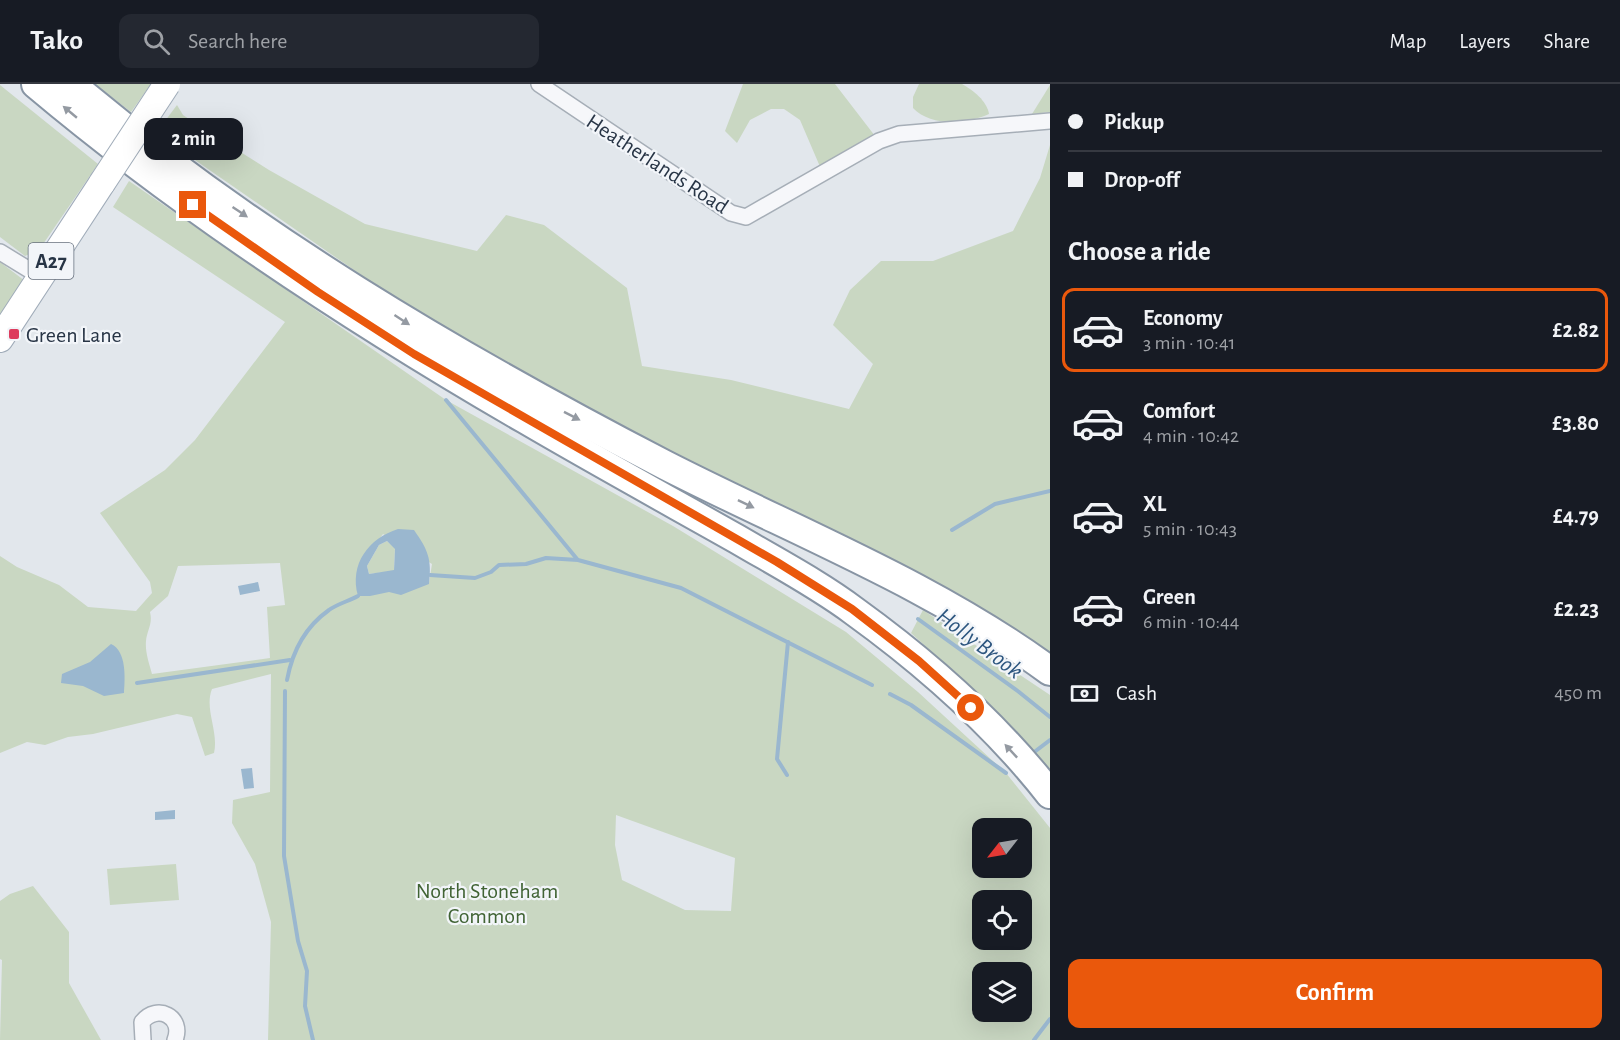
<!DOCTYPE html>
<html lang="en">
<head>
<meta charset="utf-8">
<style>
  :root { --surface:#171b24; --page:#242831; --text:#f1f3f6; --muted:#9ea1a6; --line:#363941; --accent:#ea580c }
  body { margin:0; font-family:"Alegreya Sans",sans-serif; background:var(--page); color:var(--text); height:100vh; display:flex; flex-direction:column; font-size:22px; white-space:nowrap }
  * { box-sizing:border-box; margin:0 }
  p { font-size:20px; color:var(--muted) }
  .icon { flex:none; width:33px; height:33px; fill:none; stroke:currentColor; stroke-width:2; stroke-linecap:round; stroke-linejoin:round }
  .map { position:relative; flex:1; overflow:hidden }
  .side { display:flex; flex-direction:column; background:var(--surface); width:570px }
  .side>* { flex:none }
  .banner { display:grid; align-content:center; height:132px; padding:0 18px; background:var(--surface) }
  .needle { width:39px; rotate:239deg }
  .fabs { position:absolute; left:972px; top:734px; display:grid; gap:12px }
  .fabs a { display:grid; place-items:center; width:60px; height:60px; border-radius:12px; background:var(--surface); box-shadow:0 6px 24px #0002; font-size:30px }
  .end { position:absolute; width:27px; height:27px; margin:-14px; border:8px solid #ea580c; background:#fff; box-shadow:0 0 0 3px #fff }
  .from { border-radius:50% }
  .bubble { position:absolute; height:42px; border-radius:12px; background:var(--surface); box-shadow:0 6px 24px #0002; font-size:20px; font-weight:600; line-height:42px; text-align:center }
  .banner b { display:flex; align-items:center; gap:21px; height:57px; font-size:22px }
  .banner b+b { border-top:2px solid var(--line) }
  .banner i { width:15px; height:15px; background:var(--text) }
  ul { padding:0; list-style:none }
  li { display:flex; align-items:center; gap:18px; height:84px; margin:0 12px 9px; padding:0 6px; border:3px solid transparent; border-radius:12px }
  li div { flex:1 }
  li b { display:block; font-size:22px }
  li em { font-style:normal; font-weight:600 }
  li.on { border-color:var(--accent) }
  li>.icon { width:54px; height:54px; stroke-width:1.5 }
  h2 { padding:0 18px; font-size:27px; line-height:72px }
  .pay { display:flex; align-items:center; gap:15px; height:66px; padding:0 18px; font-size:22px }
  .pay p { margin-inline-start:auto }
  .action { display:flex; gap:12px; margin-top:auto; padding:12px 18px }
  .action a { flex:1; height:69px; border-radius:12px; background:var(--accent); color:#fff; font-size:24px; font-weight:600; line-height:69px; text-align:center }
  header { display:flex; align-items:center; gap:36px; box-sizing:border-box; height:84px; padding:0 30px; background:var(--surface); border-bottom:2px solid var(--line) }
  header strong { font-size:28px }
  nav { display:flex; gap:33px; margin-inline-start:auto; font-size:21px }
  .search { width:420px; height:54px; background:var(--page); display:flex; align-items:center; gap:15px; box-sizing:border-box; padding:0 21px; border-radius:12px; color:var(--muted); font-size:22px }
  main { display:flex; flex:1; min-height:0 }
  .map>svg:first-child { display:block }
  .green { fill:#c9d7c2; fill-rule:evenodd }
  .water { fill:#9ab7cf; fill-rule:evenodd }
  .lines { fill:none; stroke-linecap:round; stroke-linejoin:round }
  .stream { stroke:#9ab7cf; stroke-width:4 }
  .minor-casing { stroke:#a6aeb7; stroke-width:18 }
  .primary-casing { stroke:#a0acb9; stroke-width:28 }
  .motorway-casing { stroke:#8895a4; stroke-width:32 }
  .minor { stroke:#f6f7fa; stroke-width:15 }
  .primary { stroke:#fff; stroke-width:26 }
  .motorway { stroke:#fff; stroke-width:28 }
  .primary-bridge-casing { stroke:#a0acb9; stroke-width:28; stroke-linecap:butt }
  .primary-bridge { stroke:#fff; stroke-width:26 }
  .oneway { fill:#949aa2 }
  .route { stroke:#ea580c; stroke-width:8 }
  .poi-dot { fill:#dd3c5d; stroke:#f2f5f9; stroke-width:2 }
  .labels { text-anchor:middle; stroke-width:4.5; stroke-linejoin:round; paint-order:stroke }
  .shield { fill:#f2f5f9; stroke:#656f7c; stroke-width:1.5 }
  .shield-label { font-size:21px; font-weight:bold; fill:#283546 }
  .street-label { font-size:22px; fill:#283546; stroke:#f2f5f9 }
  .poi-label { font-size:22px; fill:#283546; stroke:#f2f5f9; text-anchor:start }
  .park-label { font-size:22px; fill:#406334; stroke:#f2f5f9 }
  .water-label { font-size:24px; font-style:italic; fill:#2d567f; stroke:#f2f5f9 }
</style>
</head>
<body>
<header>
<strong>Tako</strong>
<div class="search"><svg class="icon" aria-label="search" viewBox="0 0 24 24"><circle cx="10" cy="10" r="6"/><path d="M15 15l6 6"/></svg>Search here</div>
<nav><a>Map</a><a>Layers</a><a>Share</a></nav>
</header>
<main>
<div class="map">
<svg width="1050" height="956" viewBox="0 0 1050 956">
  <rect width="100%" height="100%" fill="#e2e7ec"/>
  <g class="green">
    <polygon points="95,0 151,0 131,28"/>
    <polygon points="743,0 835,0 875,52 821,85 800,36 784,25 771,25 750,36 737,59 725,47"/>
    <path d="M 919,0 C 927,0 956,0 962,0 C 973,6 987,17 989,30 C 967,40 931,43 913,24 L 913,13 Z"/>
    <polygon points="0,1 98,80 39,166 25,172 0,153"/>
    <polygon points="1050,1 1050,28 1032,30"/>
    <polygon points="177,21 183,31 204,45 269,86 365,140 477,167 506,131 544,141 627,204 642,282 731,296 849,325 873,280 833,241 850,206 881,177 933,177 1013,147 1040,94 1050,61 1050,568 960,511 569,317 419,231 156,49"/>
    <path d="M 129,97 L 446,316 L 673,442 L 846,548 L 918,608 L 1006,689 L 1050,744 L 1050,956 L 268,956 L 271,838 L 255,780 L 232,739 L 233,716 L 270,708 L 271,590 L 212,605 C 204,625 219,647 214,669 L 205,672 L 192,633 L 177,630 L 93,650 L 68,653 L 45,661 L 27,658 L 0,669 L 0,472 L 17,483 L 59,501 L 88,523 L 136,527 L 152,509 L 150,498 L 100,429 L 165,386 L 195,356 L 285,238 L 113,123 ZM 383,450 L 432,480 L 429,499 C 388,516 392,510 359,483 ZM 280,479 L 285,521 L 267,523 L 270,574 L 152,590 C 149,579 145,568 146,557 C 147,546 153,540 150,528 L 168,512 L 178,482 ZM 616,731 L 735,774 L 731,827 L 685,826 L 622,796 L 615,761 ZM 982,744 L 1022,744 L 1022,783 L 982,783 ZM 982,816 L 1022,816 L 1022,855 L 982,855 ZM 982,888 L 1022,888 L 1022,927 L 982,927 Z"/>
    <polygon points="0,178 25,197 0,244"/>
    <polygon points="387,457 395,464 394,487 369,490 367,482 379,461"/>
    <polygon points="923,526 1050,611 1050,687 984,616 911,549"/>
    <polygon points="176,780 179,816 110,821 107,785"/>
    <polygon points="33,802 69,848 69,899 101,956 0,956 2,876 0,875 0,817 10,810"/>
  </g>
  <g class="water">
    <path d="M 398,445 L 414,446 C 428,466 432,475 429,500 L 401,511 L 389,508 L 370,512 L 358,512 C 349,480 369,454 398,445 ZM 387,457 L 395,465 L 394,486 L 369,490 L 367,482 L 379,461 Z"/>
    <polygon points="258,498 260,507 240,511 238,502"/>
    <path d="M 111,560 C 127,567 125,595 124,609 L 104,612 L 83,602 L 61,599 L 62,590 L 90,578 Z"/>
    <polygon points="252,684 254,704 244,705 241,685"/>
    <polygon points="175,726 175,735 155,736 155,728"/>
  </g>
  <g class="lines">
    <g class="stream">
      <polyline points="446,316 577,475"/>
      <polyline points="952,446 995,420 1050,407"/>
      <polyline points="430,491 475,494 491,488 499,481 526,480 546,474 578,476 681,504 872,601"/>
      <polyline points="918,535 1019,608 1050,633"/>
      <path d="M 287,596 C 292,569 305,543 329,526 C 337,520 349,517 358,512"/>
      <polyline points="137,599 290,576"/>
      <polyline points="285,607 284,772 298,857 307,887 305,922 313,956"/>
      <polyline points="890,610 911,621 1006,689"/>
      <polyline points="1033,669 1050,656"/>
      <polyline points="787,691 777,675 788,558"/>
      <polyline points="1034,956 1050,935"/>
    </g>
    <defs>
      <g id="minor">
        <polyline points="539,0 731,129 746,133 879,57 899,50 1050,37"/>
        <polyline points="0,168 41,193"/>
        <path d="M 143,956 L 142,938 C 157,919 184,933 175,956"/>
      </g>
      <polyline id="primary" points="0,255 102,99"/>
      <g id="motorway">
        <path d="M 36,0 C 187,127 354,236 525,335 C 595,376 666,415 737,455 C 776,478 818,500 854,527 C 926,579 995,640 1050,710"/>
        <path d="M 71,0 C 251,152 457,273 665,381 C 794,447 933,501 1050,587"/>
      </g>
    </defs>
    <use href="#minor" class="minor-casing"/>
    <use href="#primary" class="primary-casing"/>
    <use href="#motorway" class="motorway-casing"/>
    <use href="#minor" class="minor"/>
    <use href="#primary" class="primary"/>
    <use href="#motorway" class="motorway"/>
    <defs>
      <polyline id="primary-bridge" points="102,99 167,0"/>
    </defs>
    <use href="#primary-bridge" class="primary-bridge-casing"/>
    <use href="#primary-bridge" class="primary-bridge"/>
  </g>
  <defs><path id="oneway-solid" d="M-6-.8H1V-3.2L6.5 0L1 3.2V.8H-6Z" transform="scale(1.5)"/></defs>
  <g class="oneway">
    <use href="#oneway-solid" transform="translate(70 28) rotate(-140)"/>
    <use href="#oneway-solid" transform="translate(240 128) rotate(34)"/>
    <use href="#oneway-solid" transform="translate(402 236) rotate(33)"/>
    <use href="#oneway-solid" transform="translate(572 332) rotate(27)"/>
    <use href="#oneway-solid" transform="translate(746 420) rotate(26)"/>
    <use href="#oneway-solid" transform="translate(1011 667) rotate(-133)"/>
  </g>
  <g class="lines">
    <polyline class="route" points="193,121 318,208 414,270 777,478 852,525 919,577 971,624"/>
  </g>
  <rect class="poi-dot" x="8" y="244" width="12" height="12" rx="3"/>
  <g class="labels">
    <rect class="shield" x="28.5" y="159" width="45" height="36" rx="4.5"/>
    <g class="shield-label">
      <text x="51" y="184">A27</text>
    </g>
    <g class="street-label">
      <text transform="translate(658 79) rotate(33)" y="8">Heatherlands Road</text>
    </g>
    <g class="poi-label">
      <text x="26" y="258">Green Lane</text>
    </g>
    <g class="park-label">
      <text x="487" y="814">North Stoneham<tspan x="487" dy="25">Common</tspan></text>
    </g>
    <g class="water-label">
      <text transform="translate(980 559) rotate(37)" y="8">Holly Brook</text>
    </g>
  </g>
</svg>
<div class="fabs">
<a><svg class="needle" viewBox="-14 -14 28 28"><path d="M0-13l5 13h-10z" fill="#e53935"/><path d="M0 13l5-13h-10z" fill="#9ea1a6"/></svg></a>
<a><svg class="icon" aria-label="locate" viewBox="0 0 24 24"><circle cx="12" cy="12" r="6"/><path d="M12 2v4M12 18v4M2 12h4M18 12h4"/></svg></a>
<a><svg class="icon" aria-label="layers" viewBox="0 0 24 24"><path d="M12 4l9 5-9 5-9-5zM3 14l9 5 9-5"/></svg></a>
</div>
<i class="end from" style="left:971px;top:624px"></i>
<i class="end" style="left:193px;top:121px"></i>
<div class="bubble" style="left:144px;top:34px;width:99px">2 min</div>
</div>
<section class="side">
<div class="banner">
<b><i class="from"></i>Pickup</b>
<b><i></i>Drop-off</b>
</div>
<h2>Choose a ride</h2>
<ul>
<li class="on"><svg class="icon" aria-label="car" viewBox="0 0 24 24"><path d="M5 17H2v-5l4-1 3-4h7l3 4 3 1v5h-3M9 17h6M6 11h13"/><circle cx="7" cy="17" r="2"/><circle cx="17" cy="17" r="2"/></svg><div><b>Economy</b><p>3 min · 10:41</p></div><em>£2.82</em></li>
<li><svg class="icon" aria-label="car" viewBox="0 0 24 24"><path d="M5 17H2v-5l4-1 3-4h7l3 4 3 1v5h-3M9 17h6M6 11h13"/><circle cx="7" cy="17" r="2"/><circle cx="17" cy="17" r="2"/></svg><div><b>Comfort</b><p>4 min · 10:42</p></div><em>£3.80</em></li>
<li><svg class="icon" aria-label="car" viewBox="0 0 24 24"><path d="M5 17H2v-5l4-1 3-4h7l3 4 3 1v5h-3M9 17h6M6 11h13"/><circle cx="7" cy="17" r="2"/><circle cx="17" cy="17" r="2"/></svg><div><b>XL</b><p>5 min · 10:43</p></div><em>£4.79</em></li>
<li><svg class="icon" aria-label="car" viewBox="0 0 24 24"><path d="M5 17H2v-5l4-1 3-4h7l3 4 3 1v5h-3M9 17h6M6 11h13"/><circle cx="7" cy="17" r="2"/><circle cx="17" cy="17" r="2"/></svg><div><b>Green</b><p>6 min · 10:44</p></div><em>£2.23</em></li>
</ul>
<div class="pay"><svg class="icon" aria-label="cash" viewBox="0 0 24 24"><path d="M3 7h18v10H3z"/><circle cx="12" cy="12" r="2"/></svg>Cash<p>450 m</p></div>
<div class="action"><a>Confirm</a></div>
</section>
</main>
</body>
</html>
